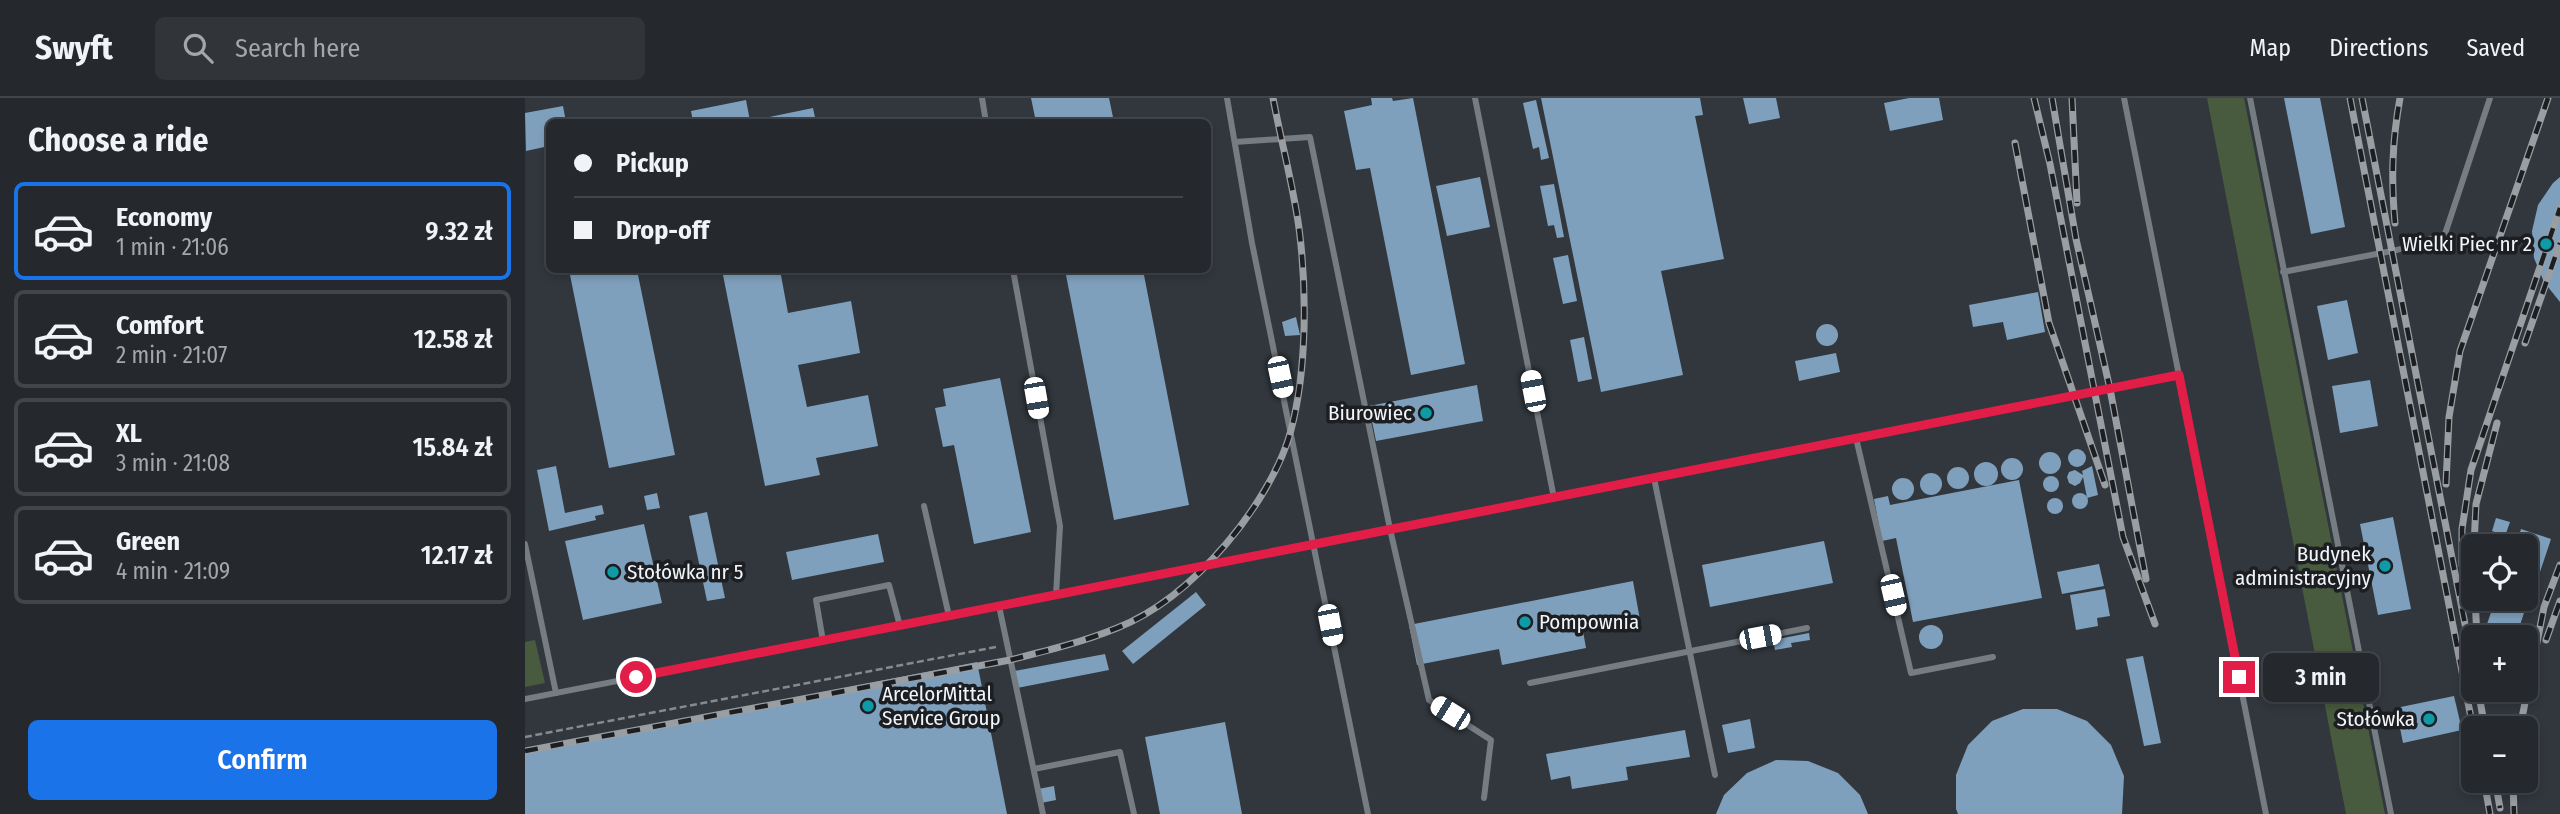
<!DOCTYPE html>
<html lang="en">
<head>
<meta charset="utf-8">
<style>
  :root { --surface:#25292e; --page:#31353a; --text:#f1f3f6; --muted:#a3a6aa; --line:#42454a; --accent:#1a73e8 }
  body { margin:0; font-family:"Fira Sans Condensed",sans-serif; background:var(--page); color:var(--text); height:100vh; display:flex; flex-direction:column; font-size:26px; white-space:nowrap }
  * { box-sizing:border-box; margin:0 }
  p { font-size:23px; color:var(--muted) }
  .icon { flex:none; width:38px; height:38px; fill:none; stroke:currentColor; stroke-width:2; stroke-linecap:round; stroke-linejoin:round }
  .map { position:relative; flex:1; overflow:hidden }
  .details { display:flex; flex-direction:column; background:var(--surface); width:525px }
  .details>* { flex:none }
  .guide { position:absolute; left:21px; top:21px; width:665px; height:154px; border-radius:10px; box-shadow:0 4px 10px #0003,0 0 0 2px var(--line); display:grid; align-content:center; height:154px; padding:0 28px; background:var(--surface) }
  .buttons { position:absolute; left:1936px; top:436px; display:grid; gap:14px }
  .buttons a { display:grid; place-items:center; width:77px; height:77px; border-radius:10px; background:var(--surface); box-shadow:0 4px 10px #0003,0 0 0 2px var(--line); font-size:35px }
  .end { position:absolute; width:32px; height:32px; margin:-16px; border:9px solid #e11d48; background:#fff; box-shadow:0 0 0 4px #fff }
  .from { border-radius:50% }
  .bubble { position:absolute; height:49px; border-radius:10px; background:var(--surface); box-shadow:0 4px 10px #0003,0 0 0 2px var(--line); font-size:23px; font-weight:600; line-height:49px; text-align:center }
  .car { position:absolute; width:21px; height:42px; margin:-21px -10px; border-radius:9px; box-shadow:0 0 5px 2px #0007; background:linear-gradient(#fff 24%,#345 0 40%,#fff 0 76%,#345 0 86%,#fff 0) }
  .guide b { display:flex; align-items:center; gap:24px; height:66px; font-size:26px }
  .guide b+b { border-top:2px solid var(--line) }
  .guide i { width:18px; height:18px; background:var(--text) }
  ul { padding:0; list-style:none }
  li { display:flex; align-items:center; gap:21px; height:98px; margin:0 14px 10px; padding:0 14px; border:4px solid var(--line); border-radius:10px }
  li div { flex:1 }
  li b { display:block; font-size:26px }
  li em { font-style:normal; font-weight:600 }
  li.current { border-color:var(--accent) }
  li>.icon { width:63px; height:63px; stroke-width:1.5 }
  h2 { padding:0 28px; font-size:32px; line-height:84px }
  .primary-button { display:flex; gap:14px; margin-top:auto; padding:14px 28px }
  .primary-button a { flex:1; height:80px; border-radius:10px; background:var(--accent); color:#fff; font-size:28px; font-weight:600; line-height:80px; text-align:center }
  header { display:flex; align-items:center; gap:42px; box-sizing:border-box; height:98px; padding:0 35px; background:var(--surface); border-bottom:2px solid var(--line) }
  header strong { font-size:33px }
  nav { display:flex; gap:38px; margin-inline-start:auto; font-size:24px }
  .search { width:490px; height:63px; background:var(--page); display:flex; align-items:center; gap:18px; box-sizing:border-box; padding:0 24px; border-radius:10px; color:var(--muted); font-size:26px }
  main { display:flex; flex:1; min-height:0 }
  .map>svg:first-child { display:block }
  .green { fill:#495b3e }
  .building { fill:#7fa0bd }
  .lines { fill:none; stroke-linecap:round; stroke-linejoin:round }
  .path { stroke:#858a8f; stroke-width:2.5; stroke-dasharray:7 3.5; stroke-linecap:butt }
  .lane { stroke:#757c82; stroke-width:6 }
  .rail-casing { stroke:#999ea3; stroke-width:7 }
  .rail { stroke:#1c1e21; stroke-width:4.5; stroke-dasharray:13; stroke-linecap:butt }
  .route { stroke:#e11d48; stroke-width:9 }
  .culture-dot { fill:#0f9aa8; stroke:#1c1e21; stroke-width:2.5 }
  .labels { text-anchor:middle; stroke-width:7; stroke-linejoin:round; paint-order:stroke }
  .poi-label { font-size:21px; fill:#f1f5f9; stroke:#1c1e21; text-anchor:end }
</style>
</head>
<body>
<header>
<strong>Swyft</strong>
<div class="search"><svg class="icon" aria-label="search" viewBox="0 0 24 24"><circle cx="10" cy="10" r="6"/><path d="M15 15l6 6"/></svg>Search here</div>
<nav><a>Map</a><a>Directions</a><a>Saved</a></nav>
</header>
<main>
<section class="details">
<h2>Choose a ride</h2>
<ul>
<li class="current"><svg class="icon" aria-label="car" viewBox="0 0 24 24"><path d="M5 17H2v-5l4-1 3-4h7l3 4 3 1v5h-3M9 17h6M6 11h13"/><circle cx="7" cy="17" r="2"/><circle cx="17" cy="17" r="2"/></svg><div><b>Economy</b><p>1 min · 21:06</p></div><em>9.32 zł</em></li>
<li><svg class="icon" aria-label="car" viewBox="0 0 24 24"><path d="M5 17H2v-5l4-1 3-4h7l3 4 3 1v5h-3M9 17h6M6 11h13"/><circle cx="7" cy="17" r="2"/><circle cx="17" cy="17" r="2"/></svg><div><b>Comfort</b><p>2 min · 21:07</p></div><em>12.58 zł</em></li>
<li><svg class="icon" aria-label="car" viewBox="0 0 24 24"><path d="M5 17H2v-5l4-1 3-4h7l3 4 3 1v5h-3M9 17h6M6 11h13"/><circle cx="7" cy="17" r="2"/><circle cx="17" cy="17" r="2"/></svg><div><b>XL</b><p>3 min · 21:08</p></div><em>15.84 zł</em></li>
<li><svg class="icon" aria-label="car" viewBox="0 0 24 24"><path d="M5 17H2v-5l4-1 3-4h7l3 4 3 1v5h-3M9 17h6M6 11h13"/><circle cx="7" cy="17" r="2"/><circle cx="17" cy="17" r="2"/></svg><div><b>Green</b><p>4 min · 21:09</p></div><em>12.17 zł</em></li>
</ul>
<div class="primary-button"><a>Confirm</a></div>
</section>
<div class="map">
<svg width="2035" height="716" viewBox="0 0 2035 716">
  <rect width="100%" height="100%" fill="#31373d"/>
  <g class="green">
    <polygon points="1682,0 1719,0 1860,716 1821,716"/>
    <polygon points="10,542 20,585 0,589 0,544"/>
  </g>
  <g class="building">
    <polygon points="506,0 584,0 589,24 511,24"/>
    <polygon points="846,0 867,0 868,3 888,0 940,266 886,277 845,70 831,72 819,13 847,7"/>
    <polygon points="1016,0 1175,0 1178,17 1170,18 1199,161 1136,173 1158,277 1076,294"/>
    <polygon points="1218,0 1251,0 1255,20 1224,26"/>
    <polygon points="1384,0 1414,0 1418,22 1365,33 1359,5"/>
    <polygon points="1759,0 1795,0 1820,129 1786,136"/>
    <polygon points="221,2 225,23 288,10 291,24 168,24 166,13"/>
    <polygon points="1011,2 1024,60 1016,62 1014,49 1008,51 998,5"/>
    <polygon points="38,8 41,24 24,24 24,48 1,53 0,15"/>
    <polygon points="955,79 965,129 922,138 911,88"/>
    <polygon points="2035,79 2035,204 2019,184 2009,160 2007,133 2013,107 2028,85"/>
    <polygon points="1029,86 1039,139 1032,140 1029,127 1023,128 1015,88"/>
    <polygon points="1043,157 1052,203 1038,206 1028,160"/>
    <polygon points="44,172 112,172 150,357 84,370"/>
    <polygon points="197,172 255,172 263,215 326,203 335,255 273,267 282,309 343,297 353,348 291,360 295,377 240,388"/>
    <polygon points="540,172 618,172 664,407 589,422"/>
    <polygon points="1513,194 1520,234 1482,242 1478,224 1448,229 1444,207"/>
    <polygon points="1822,202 1833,255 1803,262 1792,208"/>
    <polygon points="771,219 775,237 760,238 757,224"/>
    <circle cx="1302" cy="237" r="11"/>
    <polygon points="1059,239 1067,281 1053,284 1045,242"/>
    <polygon points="1311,255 1315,274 1274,283 1270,263"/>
    <polygon points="475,280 506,434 449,446 429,347 418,349 410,310 421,308 418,291"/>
    <polygon points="1845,282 1853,328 1815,335 1807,288"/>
    <polygon points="952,287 958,323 851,343 844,308"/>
    <circle cx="1552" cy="360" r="9"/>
    <circle cx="1525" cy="365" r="11"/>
    <circle cx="1487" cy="371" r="11"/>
    <circle cx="1461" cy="376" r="12"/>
    <polygon points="31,368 40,415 77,407 79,416 70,418 71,422 24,433 12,372"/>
    <polygon points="1567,368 1573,397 1562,400 1558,379 1555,385 1550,388 1544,385 1542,379 1544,374 1550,372 1558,377 1557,373"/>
    <circle cx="1433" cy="380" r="11"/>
    <circle cx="1406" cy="386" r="11"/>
    <circle cx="1526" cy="386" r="8"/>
    <circle cx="1378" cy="391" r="11"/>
    <polygon points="1494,382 1517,500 1388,524 1371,440 1357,443 1349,401 1363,398 1365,407"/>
    <polygon points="132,395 135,410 122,412 119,398"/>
    <circle cx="1555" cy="403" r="8"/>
    <circle cx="1530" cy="408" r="8"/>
    <polygon points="182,414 200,500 182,503 164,418"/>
    <polygon points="1868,419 1886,511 1853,517 1835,426"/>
    <polygon points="1971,420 1985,424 1980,438 1967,433"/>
    <polygon points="119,426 137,505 58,522 40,443"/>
    <polygon points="1996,431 2026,441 2015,474 2000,470 2000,448 1991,448"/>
    <polygon points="353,436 359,464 267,482 261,454"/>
    <polygon points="1299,443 1308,485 1185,509 1177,467"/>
    <polygon points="1574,466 1579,488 1537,496 1532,474"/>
    <polygon points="1108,483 1115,522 1058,533 1061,550 977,567 974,551 892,567 884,527"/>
    <polygon points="1580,491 1585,518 1572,520 1573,528 1551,532 1545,497"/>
    <polygon points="671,494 681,507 608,566 597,553"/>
    <polygon points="1971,500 2001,509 1992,536 1962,526"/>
    <circle cx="1406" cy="539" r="12"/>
    <polygon points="1284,535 1285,542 1266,545 1267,549 1250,552 1248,542"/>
    <polygon points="580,556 584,572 492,590 489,573"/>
    <polygon points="1618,558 1636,645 1619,648 1601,561"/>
    <polygon points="452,564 482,716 0,716 0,653"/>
    <polygon points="1929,598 1937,632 1878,645 1871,610"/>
    <polygon points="1498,611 1532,611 1562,623 1586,647 1599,678 1597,716 1433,716 1431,711 1431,677 1443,647 1467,623"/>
    <polygon points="1225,621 1230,650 1203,655 1197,627"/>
    <polygon points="700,624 717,716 635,716 620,639"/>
    <polygon points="1160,632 1165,659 1101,669 1103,682 1047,691 1045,678 1026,682 1021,656"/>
    <polygon points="1251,662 1283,663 1313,675 1335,697 1343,716 1191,716 1199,697 1222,675"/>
    <polygon points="529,688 531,702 516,705 513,691"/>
  </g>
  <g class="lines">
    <polyline class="path" points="0,639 471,549"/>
    <g class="lane">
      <polyline points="457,0 461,24"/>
      <polyline points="702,0 727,145 843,716"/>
      <polyline points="950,0 1029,400"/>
      <polyline points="1599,0 1741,716"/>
      <polyline points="1725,0 1866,716"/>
      <polyline points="710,44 785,39 865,431 904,602 966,642 959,700"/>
      <polyline points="488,172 535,428 531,497"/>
      <polyline points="1758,174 1872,152 1920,136 1965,0"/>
      <polyline points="1331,340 1386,575 1468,559"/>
      <polyline points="1129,380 1190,677"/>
      <polyline points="399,408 424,518"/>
      <polyline points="0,446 31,595"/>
      <polyline points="474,508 518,716"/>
      <polyline points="298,543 291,502 364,487 375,528"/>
      <polyline points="1005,585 1282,530"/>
      <polyline points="0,601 1654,277"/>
      <polyline points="509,671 595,654 609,716"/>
    </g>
    <defs>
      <g id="rail">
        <polyline points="1509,0 1525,66 1598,439 1630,526"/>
        <polyline points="1527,0 1551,141 1585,291 1621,481"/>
        <polyline points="1547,0 1552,105"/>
        <polyline points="1825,0 1948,630"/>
        <polyline points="1837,0 1948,567"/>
        <polyline points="1490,45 1524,225 1580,387"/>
        <path d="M 1870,125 C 1866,81 1867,44 1875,0"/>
        <polyline points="2000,245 2035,145"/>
        <polyline points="1921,386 1924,319 1935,253 2023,0"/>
        <polyline points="1949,448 1951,406 1972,325"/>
        <polyline points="1937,467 1937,431 1946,372 2035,110"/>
        <polyline points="1950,500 1952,539"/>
        <polyline points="2021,542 2035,503"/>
        <polyline points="1953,592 1960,630"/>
        <polyline points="1995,630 2019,509 2035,467"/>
        <path d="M 0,653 L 485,562 C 521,553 558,544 592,530 C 635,513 671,481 701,446 C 727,416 756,371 766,332 C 782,272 782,192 774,130 C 768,87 756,43 748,0"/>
        <polyline points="1959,682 1965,716"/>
        <polyline points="1970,682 1975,710"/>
        <polyline points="1988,682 1989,716"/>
      </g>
    </defs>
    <use href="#rail" class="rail-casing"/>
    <use href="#rail" class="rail"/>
  </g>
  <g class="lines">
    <polyline class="route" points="111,579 1654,277 1714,579"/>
  </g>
  <g class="culture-dot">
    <circle cx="2021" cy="146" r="7"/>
    <circle cx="901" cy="315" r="7"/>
    <circle cx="1860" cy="468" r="7"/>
    <circle cx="88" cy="474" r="7"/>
    <circle cx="1000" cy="524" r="7"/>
    <circle cx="343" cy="608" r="7"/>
    <circle cx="1904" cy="621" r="7"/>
  </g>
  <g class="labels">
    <g class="poi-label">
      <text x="2007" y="153">Wielki Piec nr 2</text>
      <text x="887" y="322">Biurowiec</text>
      <text x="1846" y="463">Budynek<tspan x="1846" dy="24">administracyjny</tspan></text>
      <text x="102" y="481" text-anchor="start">Stołówka nr 5</text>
      <text x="1014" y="531" text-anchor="start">Pompownia</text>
      <text x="357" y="603" text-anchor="start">ArcelorMittal<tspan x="357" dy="24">Service Group</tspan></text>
      <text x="1890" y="628">Stołówka</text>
    </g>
  </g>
</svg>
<div class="buttons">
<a><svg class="icon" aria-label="locate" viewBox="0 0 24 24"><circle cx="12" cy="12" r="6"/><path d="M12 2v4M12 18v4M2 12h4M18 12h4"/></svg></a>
<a>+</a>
<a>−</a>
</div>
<i class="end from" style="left:111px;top:579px"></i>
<i class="end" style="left:1714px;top:579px"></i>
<div class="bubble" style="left:1738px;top:555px;width:116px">3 min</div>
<i class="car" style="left:755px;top:279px;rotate:168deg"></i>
<i class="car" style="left:1008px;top:293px;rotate:349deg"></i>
<i class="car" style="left:511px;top:300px;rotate:170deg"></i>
<i class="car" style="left:1368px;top:497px;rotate:167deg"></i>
<i class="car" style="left:805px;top:527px;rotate:169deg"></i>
<i class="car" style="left:1235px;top:539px;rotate:79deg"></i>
<i class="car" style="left:925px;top:615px;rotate:302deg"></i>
<div class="guide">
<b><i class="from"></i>Pickup</b>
<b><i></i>Drop-off</b>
</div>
</div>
</main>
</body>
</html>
